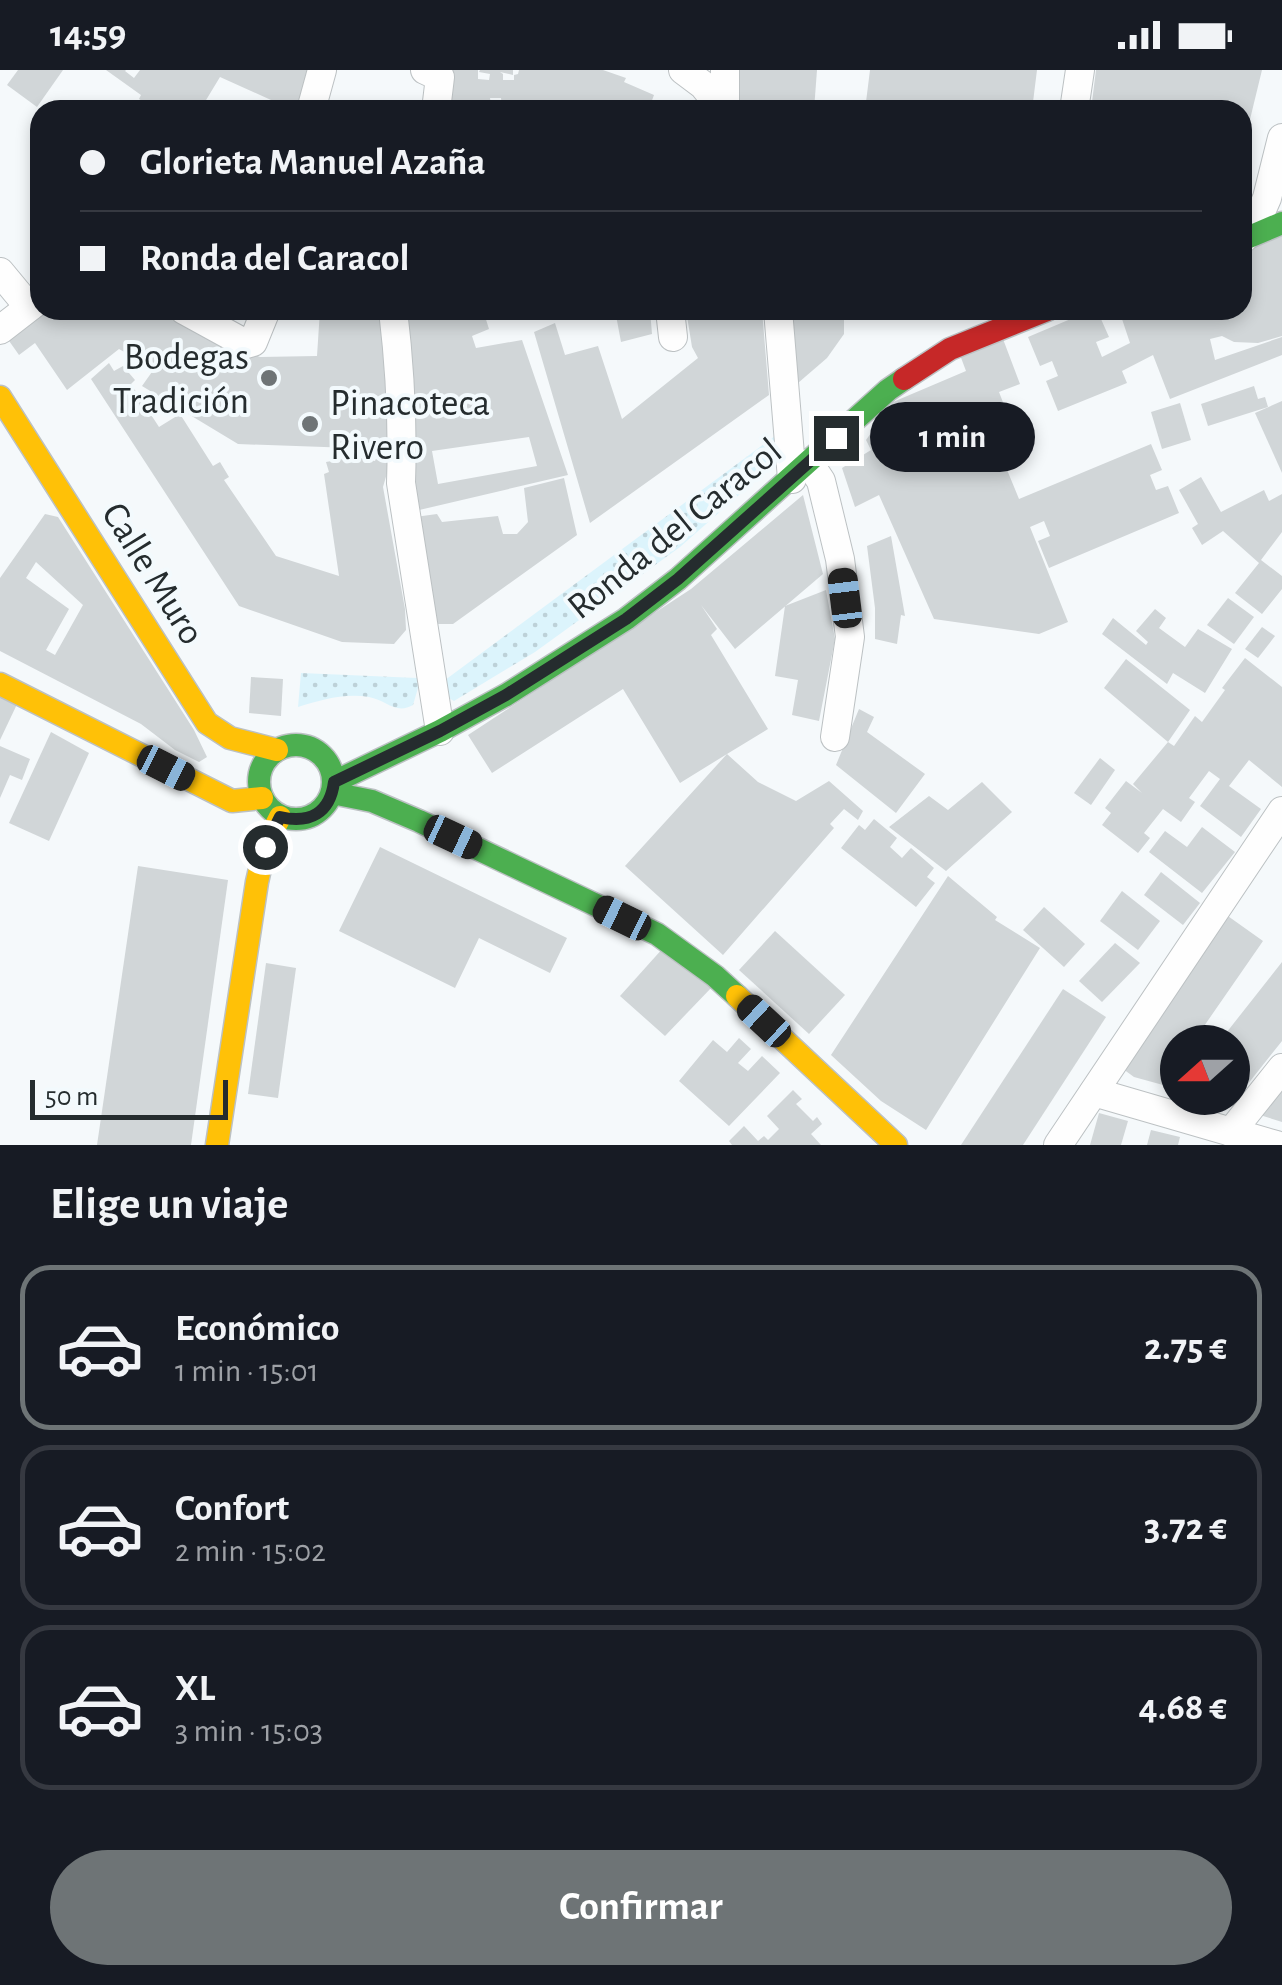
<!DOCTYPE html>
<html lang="es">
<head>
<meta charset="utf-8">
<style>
  :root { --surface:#171b24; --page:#20242c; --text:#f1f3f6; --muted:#9ea1a6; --line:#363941; --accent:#6e7476 }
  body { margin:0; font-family:"Alegreya Sans",sans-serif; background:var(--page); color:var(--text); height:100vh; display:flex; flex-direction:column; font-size:38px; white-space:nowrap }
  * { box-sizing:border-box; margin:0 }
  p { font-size:32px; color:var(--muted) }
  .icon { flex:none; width:55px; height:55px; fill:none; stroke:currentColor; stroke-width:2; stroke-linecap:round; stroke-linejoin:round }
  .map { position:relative; height:1075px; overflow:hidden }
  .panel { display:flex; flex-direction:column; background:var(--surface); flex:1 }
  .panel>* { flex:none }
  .banner { position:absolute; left:30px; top:30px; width:1222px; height:220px; border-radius:30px; box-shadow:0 5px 15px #0003; display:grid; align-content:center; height:220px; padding:0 50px; background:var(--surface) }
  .needle { width:65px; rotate:249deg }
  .tools { position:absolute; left:1160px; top:955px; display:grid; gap:20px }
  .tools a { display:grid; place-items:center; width:90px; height:90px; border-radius:50%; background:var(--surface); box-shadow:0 5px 15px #0003; font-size:50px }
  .scale { position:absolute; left:30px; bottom:25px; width:198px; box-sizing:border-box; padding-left:10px; border:5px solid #252c2e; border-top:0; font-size:28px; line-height:35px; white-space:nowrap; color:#252c2e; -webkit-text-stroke:8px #f3fafd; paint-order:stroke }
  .end { position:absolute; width:45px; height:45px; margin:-22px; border:12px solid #252c2e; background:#fff; box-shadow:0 0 0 5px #fff }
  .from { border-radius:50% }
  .bubble { position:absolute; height:70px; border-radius:35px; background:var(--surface); box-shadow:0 5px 15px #0003; font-size:32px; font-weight:700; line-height:70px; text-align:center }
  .car { position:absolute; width:30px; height:60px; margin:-30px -15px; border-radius:12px; box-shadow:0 0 8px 2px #0007; background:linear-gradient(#222 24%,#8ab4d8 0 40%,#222 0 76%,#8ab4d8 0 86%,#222 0) }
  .banner b { display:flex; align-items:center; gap:35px; height:95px; font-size:38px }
  .banner b+b { border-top:2px solid var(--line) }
  .banner i { width:25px; height:25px; background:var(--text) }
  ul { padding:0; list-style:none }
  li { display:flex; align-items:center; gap:30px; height:165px; margin:0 20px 15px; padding:0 30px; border:5px solid var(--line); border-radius:30px }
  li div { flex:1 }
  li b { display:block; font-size:38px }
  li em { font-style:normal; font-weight:700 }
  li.selected { border-color:var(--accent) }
  li>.icon { width:90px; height:90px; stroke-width:1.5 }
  h2 { padding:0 50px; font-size:45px; line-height:120px }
  .action { display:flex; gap:20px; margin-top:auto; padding:20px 50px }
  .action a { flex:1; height:115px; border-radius:60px; background:var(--accent); color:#fff; font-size:40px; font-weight:700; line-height:115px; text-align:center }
  .status { display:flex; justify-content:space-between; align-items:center; height:70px; padding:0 50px; background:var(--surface); direction:ltr }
  .status svg { height:28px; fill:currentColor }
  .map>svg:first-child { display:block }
  .garden { fill:url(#garden-dots) }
  .building { fill:#d1d6d8; fill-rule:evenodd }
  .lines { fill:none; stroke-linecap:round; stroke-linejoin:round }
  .street-casing { stroke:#bcc1c3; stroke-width:30 }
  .fast-casing { stroke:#bcc1c3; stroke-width:25 }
  .slow-casing { stroke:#bcc1c3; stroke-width:25 }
  .jam-casing { stroke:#bcc1c3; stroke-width:25 }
  .street { stroke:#fefefe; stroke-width:28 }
  .fast { stroke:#4caf50; stroke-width:22 }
  .slow { stroke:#ffc107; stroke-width:22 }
  .jam { stroke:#c62828; stroke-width:22 }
  .route { stroke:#252c2e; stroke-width:12 }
  .poi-dot { fill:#6e7476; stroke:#f3fafd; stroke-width:4 }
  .labels { text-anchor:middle; stroke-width:8; stroke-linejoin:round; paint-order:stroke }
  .poi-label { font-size:38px; fill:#252c2e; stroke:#f3fafd; text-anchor:end }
  .street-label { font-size:38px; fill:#252c2e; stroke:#f3fafd }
</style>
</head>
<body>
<div class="status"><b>14:59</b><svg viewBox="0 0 49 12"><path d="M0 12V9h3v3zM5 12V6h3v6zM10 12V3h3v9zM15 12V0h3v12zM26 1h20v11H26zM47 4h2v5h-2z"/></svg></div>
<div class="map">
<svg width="1282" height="1075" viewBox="0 0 1282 1075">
  <defs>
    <pattern id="garden-dots" width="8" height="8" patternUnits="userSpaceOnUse" patternTransform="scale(2.5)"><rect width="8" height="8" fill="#dcf4fc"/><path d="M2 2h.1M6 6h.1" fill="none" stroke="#bdd1d8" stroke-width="1.8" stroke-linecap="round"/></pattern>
  </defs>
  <rect width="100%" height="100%" fill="#f5f9fb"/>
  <g class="garden">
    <polygon points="779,363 778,387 765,402 680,477 535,582 454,631 445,626 441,613"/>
    <path d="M 301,603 L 417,608 L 423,610 L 424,613 L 418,618 L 413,635 C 396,645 386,630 369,627 C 343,623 322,630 298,637 Z"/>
  </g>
  <g class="building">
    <polygon points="18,0 63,0 37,37 7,15"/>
    <polygon points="106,0 126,0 125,1 134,8 140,0 310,0 299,40 293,40 220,7 200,40 185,38 184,40 157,40 139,29 141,25"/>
    <polygon points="453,0 478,0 478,9 489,10 490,4 479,2 480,0 513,0 513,5 500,2 503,4 503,10 514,10 514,5 518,4 519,0 603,0 626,8 624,12 654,25 651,33 667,40 494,40 502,37 501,28 490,28 492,40 449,40"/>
    <polygon points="734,0 817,0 814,40 735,40"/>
    <polygon points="870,0 1037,0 1032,40 912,36 911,40 865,40"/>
    <polygon points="1096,0 1262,0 1244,74 1242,40 1091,40"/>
    <polygon points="1282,165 1282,266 1258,273 1234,272 1222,266 1210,269 1215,290 1282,267 1282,285 1170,329 1153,285 1122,301 1127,313 1058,341 1046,311 1058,306 1052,291 1040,296 1028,267 1092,240 1097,240 1109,267 1096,272 1102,287 1130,273 1119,240 1242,240 1242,179"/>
    <polygon points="40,240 173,240 231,274 260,287 317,286 320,240 386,240 394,379 383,417 405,539 406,560 394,574 342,572 239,536 91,309 109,293 114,301 123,296 135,310 131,314 159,357 180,344 213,396 220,392 229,407 224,410 276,486 339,506 324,404 329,402 326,392 354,387 375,391 380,379 238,374 142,316 154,299 119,279 67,320 35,273 19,285 7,268"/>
    <path d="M 398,240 L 483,240 L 489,259 L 472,266 L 476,278 L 522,270 L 568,405 L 415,441 ZM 529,367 L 537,396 L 438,414 L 432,381 Z"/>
    <polygon points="615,240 650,240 652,264 621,272"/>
    <polygon points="686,240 762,240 769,325 590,453 534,262 555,253 565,285 598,276 622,349 698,288 692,277"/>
    <polygon points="790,240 844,240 844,264 827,288 798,313"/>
    <polygon points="1003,269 1020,314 999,322 1011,353 991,361 1019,429 1151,374 1162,400 1150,405 1156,420 1168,416 1179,443 1049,498 1038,471 1050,466 1044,451 1030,457 1068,552 1039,564 934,549 879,425 855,437 842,398 871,380 866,370 893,332 966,301 960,285"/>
    <polygon points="1254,316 1258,329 1265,327 1268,337 1208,356 1201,334"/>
    <polygon points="1282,331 1282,403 1255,343"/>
    <polygon points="1180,333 1191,370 1162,379 1151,342"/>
    <polygon points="1201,407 1221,442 1264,420 1269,431 1282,424 1282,462 1261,490 1282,506 1282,519 1262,544 1235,523 1259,493 1223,461 1202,475 1192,458 1198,454 1179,420"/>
    <polygon points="564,408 577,465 453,554 438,554 428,543 415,447 437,444 442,452 498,446 503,464 517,464 528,452 524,418"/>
    <polygon points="803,425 823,504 735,579 701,535 717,559 711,565 768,659 727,684 758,712 796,731 829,711 863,741 858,750 844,739 830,754 834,758 723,885 625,796 727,684 680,713 623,619 492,703 468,665 691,519"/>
    <path d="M 45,444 L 58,447 L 194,660 L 207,687 L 199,692 L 175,680 L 141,654 L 0,581 L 0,508 ZM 36,492 L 83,535 L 55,585 L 46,580 L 69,539 L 26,508 Z"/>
    <polygon points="891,466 905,546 901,545 897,574 875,569 875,538 867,476"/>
    <polygon points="826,520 835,569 819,651 792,645 798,610 775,606 785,536"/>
    <polygon points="1228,528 1254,547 1234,574 1207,555"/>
    <polygon points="1155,539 1166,548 1159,558 1185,577 1198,559 1232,579 1205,623 1173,603 1167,614 1102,564 1113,548 1146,575 1148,572 1136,561"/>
    <polygon points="1262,557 1275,566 1258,588 1245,579"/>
    <polygon points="1245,588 1282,617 1282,717 1249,690 1229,716 1261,739 1241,767 1200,736 1220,709 1209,701 1189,728 1195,732 1181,752 1163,739 1144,763 1150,768 1138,783 1102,755 1111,743 1105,738 1126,711 1142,723 1133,714 1168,672 1174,676 1195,646 1202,652 1225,620 1222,618"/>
    <polygon points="1126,589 1190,640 1168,672 1104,618"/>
    <polygon points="251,607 283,609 281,646 249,643"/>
    <polygon points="0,621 19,630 0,670"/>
    <polygon points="859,639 874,647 867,662 925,704 896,743 836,695"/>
    <polygon points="51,662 89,683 49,771 9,753"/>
    <polygon points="0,676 30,689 22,710 10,705 0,728"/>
    <polygon points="1100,688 1115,700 1091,735 1074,723"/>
    <polygon points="982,712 1012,742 946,801 889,757 929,726 948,740"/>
    <polygon points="874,749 897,768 890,777 902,788 911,778 934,798 927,807 935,813 916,837 841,778 859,755 865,760"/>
    <polygon points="1202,757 1235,782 1202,823 1149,782 1165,761 1187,777"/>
    <polygon points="380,777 567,868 550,903 479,868 455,918 339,861"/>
    <polygon points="138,796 228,810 191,1075 97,1075"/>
    <polygon points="1161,802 1200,833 1183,855 1144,825"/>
    <polygon points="948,806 997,847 995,850 1040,878 926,1060 881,1031 831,985"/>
    <polygon points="1122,821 1160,851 1138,880 1100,851"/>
    <polygon points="1044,837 1085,874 1064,897 1023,860"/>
    <polygon points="1225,844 1263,871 1193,972 1178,972 1178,994 1163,1015 1134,1007 1119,996"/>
    <polygon points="775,861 845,925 809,964 739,900"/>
    <polygon points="1115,873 1140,893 1102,932 1079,911"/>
    <polygon points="664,877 712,917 665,966 620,926"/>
    <polygon points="1282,892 1282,971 1232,1034 1210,1031 1206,1028 1232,1028 1232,972 1219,972"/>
    <polygon points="266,893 296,898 278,1028 248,1024"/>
    <polygon points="1063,919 1106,947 1023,1075 961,1075"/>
    <polygon points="739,968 751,979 738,993 748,1001 762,986 780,1003 729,1056 679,1011 713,970 727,982"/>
    <polygon points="1282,1014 1282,1052 1260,1045"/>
    <polygon points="793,1020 802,1029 796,1034 813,1051 817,1047 822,1054 811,1064 821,1075 732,1075 729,1071 744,1056 758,1071 764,1066 768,1070 779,1059 767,1046"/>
    <polygon points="1099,1043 1128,1051 1121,1075 1090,1075"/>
    <polygon points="1151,1060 1180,1067 1178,1075 1147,1075"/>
  </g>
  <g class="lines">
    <defs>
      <g id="street">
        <polyline points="425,0 440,7 436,40"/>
        <polyline points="683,0 703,15 723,40"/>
        <polyline points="725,0 725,40"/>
        <polyline points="311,40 322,0"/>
        <polyline points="1074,40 1080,0"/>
        <polyline points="1244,168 1257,151 1267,128 1282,68"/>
        <polyline points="0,202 29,237"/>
        <polyline points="184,240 246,274 253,272 266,240"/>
        <path d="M 393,240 C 400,298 403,355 401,413 L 440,661"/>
        <polyline points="670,240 673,267"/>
        <polyline points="778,240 792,409"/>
        <polyline points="0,260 40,229"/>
        <polyline points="809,393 821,411 840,489 850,567 835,667"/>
        <polyline points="1094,1022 1276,1075"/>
        <polyline points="1231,1062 1282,998"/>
        <polyline points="1058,1075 1282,741"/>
      </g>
      <g id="fast">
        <polyline points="1242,170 1282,153"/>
        <circle cx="296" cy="712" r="37"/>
        <polyline points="334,712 440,661 506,625 626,549 678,509 888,320 904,309"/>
        <polyline points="332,723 372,731 419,751 657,864 715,906 737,926"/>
      </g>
      <g id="slow">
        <polyline points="0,327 207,653 230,668 277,680"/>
        <polyline points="0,614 232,731 262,728"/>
        <polyline points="737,926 896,1075"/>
        <polyline points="217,1075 257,812 265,777 280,747"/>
      </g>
      <polyline id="jam" points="904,309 950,279 1047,240"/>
    </defs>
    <use href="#street" class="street-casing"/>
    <use href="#fast" class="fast-casing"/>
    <use href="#slow" class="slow-casing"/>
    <use href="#jam" class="jam-casing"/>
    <use href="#street" class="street"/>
    <use href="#fast" class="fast"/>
    <use href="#slow" class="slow"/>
    <use href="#jam" class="jam"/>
  </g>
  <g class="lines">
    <path class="route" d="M 265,777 L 280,747 C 310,754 330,743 334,712 L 440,661 L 506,625 L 626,549 L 678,509 L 836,368"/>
  </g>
  <g class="poi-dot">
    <circle cx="269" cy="308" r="10"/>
    <circle cx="310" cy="354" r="10"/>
  </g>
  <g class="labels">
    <g class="poi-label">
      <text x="249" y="299">Bodegas<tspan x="249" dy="44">Tradición</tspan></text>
      <text x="330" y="345" text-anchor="start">Pinacoteca<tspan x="330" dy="44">Rivero</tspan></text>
    </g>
    <g class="street-label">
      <text transform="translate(674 458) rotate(-39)" y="13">Ronda del Caracol</text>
      <text transform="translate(154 503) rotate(58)" y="13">Calle Muro</text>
    </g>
  </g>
</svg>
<div class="tools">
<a><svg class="needle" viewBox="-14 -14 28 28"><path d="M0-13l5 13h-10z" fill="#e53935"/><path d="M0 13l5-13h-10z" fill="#9ea1a6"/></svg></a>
</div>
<div class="scale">50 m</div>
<i class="end from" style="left:265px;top:777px"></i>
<i class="end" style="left:836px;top:368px"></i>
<div class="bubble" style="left:870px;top:332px;width:165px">1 min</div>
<i class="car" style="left:845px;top:528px;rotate:353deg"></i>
<i class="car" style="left:166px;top:698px;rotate:117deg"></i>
<i class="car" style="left:453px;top:767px;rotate:115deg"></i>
<i class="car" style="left:622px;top:848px;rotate:296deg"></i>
<i class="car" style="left:764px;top:951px;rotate:313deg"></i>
<div class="banner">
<b><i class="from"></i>Glorieta Manuel Azaña</b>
<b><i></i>Ronda del Caracol</b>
</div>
</div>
<section class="panel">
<h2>Elige un viaje</h2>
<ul>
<li class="selected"><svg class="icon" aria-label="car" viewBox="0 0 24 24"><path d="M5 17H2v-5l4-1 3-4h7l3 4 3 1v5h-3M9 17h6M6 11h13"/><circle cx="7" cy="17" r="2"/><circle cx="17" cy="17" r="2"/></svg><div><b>Económico</b><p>1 min · 15:01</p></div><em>2.75 €</em></li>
<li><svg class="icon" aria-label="car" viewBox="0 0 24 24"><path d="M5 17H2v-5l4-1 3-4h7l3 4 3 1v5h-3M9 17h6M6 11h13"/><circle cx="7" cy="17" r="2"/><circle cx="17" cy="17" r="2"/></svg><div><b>Confort</b><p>2 min · 15:02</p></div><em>3.72 €</em></li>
<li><svg class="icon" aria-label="car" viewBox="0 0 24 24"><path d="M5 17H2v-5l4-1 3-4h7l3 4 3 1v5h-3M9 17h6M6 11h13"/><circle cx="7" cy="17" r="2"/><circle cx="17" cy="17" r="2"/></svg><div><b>XL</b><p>3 min · 15:03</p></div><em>4.68 €</em></li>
</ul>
<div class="action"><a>Confirmar</a></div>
</section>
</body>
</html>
